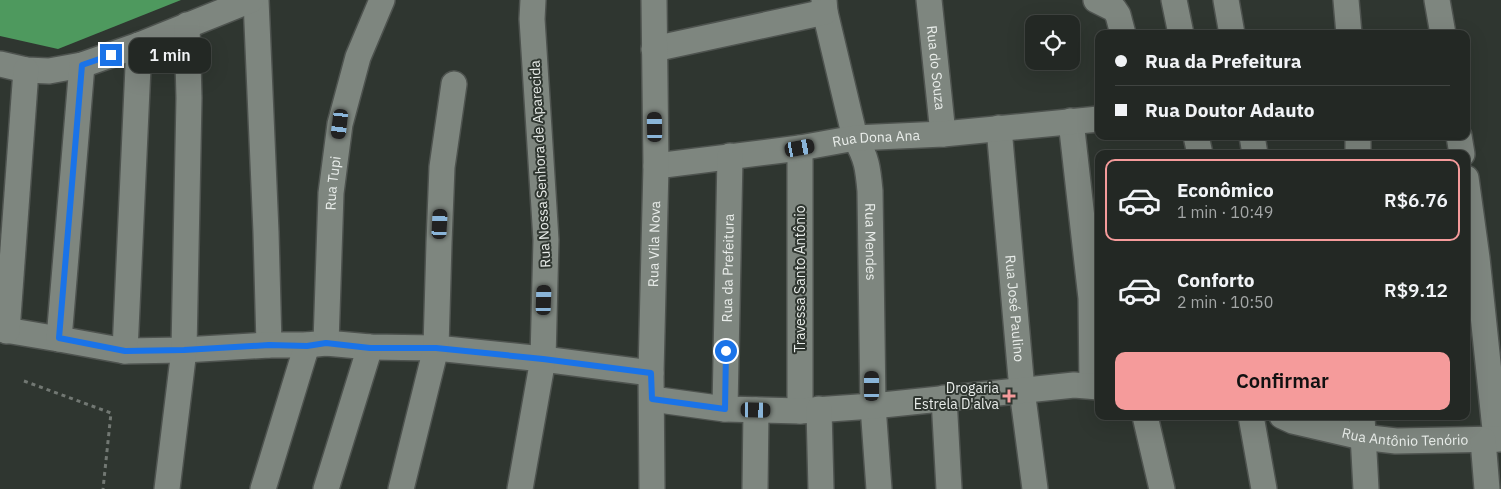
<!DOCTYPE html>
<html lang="pt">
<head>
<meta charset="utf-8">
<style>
  :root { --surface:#232824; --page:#2b302c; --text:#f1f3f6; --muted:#a3a6a6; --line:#404441; --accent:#f59b9b }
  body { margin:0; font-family:"IBM Plex Sans",sans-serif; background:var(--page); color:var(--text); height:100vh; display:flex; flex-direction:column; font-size:19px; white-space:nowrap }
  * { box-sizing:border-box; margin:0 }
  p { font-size:16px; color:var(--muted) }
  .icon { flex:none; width:28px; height:28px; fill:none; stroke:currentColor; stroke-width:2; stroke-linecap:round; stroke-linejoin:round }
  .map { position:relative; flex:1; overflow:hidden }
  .sheet { position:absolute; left:1095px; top:150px; width:375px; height:270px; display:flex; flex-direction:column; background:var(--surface); border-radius:10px; box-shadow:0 5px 20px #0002,0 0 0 1px var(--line) }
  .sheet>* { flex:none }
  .hud { position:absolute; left:1095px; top:30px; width:375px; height:110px; border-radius:10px; box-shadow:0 5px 20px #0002,0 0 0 1px var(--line); display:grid; align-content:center; height:110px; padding:0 20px; background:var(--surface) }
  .tools { position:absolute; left:1025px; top:15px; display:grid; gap:10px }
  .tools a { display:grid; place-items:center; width:55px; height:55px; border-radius:10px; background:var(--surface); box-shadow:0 5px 20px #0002,0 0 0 1px var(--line); font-size:25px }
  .end { position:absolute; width:22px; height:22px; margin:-11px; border:6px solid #1a73e8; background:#fff; box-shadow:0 0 0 2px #fff }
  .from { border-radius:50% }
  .bubble { position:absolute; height:35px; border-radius:10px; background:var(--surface); box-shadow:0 5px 20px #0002,0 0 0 1px var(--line); font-size:16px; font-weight:600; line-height:35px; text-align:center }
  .car { position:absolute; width:15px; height:30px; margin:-15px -8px; border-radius:6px; box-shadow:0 0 4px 1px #0007; background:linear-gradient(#222 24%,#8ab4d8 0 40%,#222 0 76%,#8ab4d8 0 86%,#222 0) }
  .hud b { display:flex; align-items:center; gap:18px; height:48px; font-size:19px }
  .hud b+b { border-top:1px solid var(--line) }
  .hud i { width:12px; height:12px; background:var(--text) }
  ul { padding:9px 0 0; list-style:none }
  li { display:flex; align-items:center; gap:15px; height:82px; margin:0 10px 8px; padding:0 10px; border:2px solid transparent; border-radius:10px }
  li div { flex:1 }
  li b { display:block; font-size:19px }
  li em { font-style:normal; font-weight:600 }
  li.current { border-color:var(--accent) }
  li>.icon { width:45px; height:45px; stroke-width:1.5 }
  .button { display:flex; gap:10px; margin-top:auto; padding:10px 20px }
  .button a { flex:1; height:58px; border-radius:10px; background:var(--accent); color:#111; font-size:20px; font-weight:600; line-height:58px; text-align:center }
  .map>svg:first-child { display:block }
  .water { fill:#4e995e }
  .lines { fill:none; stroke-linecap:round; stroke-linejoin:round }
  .minor-casing { stroke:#4e534f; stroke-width:28 }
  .path { stroke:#727873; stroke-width:3; stroke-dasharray:4 4; stroke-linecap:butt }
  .minor { stroke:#7e867f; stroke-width:25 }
  .route { stroke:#1a73e8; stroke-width:6 }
  .poi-dot { fill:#f59b9b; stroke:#2f3630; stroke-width:2 }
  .labels { text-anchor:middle; stroke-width:4; stroke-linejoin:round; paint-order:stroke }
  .street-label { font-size:14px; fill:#e9edea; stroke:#2f3630 }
  .poi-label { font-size:14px; fill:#e9edea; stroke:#2f3630; text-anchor:end }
</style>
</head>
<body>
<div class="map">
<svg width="1501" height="489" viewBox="0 0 1501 489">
  <rect width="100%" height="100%" fill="#2f3630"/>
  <polygon class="water" points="0,0 181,0 58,49 0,36"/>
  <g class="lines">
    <defs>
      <g id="minor">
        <polyline points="256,0 266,232 269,345"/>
        <path id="s1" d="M 824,0 L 825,12 L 855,138 C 867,158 868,169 870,191 L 873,406 L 879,489"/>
        <path id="s2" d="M 929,0 L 943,134"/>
        <polyline points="1096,0 1114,9 1118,15 1123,34"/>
        <polyline points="1174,0 1181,34"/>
        <polyline points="1226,0 1232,34"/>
        <polyline points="1346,0 1349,34"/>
        <polyline points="1437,0 1443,34"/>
        <polyline points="654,49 825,12"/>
        <polyline points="0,64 26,70 49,71 82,65 139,45 251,0"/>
        <polyline points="1071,121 1091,298 1092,386"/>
        <path id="s3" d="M 999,128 L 1022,390 L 1035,489"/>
        <polyline points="1196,136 1200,154"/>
        <polyline points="1252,136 1255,154"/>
        <polyline points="1358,136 1358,154"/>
        <polyline points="1459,136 1462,154"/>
        <polyline points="800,148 800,411"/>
        <path id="s4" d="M 656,166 L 800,148 L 855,138 L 943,134 L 1099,119"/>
        <polyline points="1466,178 1477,258 1496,439"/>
        <polyline points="0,329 59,339 125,351 184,350 269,345 307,345 326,343 370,347 436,348 543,359 651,373"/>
        <polyline points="7,331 26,70"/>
        <polyline points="59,339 82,65"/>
        <path id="s5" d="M 326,343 L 331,193 L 340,124 L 358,57 L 382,0"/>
        <polyline points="125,351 139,45"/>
        <polyline points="944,398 949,489"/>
        <polyline points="652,399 725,409 800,411 873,406 1074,385 1099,387"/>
        <path id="s6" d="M 725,409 L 730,156"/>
        <polyline points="819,409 821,489"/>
        <polyline points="1145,416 1162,489"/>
        <polyline points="1251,416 1264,489"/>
        <path id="s7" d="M 1282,416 L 1293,421 L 1362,437 L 1396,441 L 1501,439"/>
        <polyline points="1362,416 1366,489"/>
        <polyline points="1483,440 1487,489"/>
        <polyline points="167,489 184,350 189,98 187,25"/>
        <polyline points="263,489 307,345"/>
        <polyline points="326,489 370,347"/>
        <polyline points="401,489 436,348 439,243 442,167 454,84"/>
        <polyline points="520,489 543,359 546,240 532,19 533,0"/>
        <path id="s8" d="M 652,489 L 651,373 L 656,166 L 654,0"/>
        <polyline points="755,489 756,410"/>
      </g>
    </defs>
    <use href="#minor" class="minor-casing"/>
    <polyline class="path" points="24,381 111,413 103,489"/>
    <use href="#minor" class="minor"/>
  </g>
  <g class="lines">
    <polyline class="route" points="111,55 82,65 59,338 125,351 184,350 269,345 307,346 326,343 370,348 436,348 543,359 651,373 652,399 725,409 726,351"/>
  </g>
  <path class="poi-dot" d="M1006.5 388.5h5v5h5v5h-5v5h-5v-5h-5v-5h5z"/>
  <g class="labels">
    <g class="street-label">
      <text dy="5" stroke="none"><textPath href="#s2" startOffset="68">Rua do Souza</textPath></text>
      <text dy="5" stroke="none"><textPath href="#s4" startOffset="222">Rua Dona Ana</textPath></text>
      <text transform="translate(540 164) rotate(-93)" y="5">Rua Nossa Senhora de Aparecida</text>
      <text dy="5" stroke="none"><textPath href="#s5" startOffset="160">Rua Tupi</textPath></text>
      <text dy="5" stroke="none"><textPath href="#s1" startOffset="248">Rua Mendes</textPath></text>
      <text dy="5" stroke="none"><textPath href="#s8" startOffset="245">Rua Vila Nova</textPath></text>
      <text dy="5" stroke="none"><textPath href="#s6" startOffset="141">Rua da Prefeitura</textPath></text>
      <text transform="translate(800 279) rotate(-90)" y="5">Travessa Santo Antônio</text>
      <text dy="5" stroke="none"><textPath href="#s3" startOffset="181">Rua José Paulino</textPath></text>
      <text dy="5" stroke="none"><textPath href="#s7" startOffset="126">Rua Antônio Tenório</textPath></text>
    </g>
    <g class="poi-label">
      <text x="999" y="393">Drogaria<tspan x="999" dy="16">Estrela D'alva</tspan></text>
    </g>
  </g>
</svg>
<div class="tools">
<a><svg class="icon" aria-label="locate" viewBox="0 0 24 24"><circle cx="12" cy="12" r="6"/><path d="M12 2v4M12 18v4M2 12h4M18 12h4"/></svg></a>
</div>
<i class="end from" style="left:726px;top:351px"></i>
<i class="end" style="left:111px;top:55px"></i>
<div class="bubble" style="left:129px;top:38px;width:82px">1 min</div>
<i class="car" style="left:340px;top:124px;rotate:187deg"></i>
<i class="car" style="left:655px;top:127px;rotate:359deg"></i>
<i class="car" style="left:800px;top:148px;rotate:80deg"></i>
<i class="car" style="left:440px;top:224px;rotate:3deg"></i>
<i class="car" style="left:544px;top:300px;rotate:2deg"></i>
<i class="car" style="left:872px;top:386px;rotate:0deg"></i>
<i class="car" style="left:756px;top:410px;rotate:91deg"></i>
<div class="hud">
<b><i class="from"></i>Rua da Prefeitura</b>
<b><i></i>Rua Doutor Adauto</b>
</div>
<section class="sheet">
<ul>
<li class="current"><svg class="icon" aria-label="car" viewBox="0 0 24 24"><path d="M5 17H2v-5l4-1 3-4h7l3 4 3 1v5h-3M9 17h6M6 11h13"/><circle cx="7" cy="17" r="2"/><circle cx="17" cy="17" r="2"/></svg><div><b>Econômico</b><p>1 min · 10:49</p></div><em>R$6.76</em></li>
<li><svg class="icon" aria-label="car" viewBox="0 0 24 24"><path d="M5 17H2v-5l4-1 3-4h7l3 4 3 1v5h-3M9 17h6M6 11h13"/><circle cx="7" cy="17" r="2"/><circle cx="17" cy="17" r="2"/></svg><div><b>Conforto</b><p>2 min · 10:50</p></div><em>R$9.12</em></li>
</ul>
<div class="button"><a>Confirmar</a></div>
</section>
</div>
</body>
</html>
